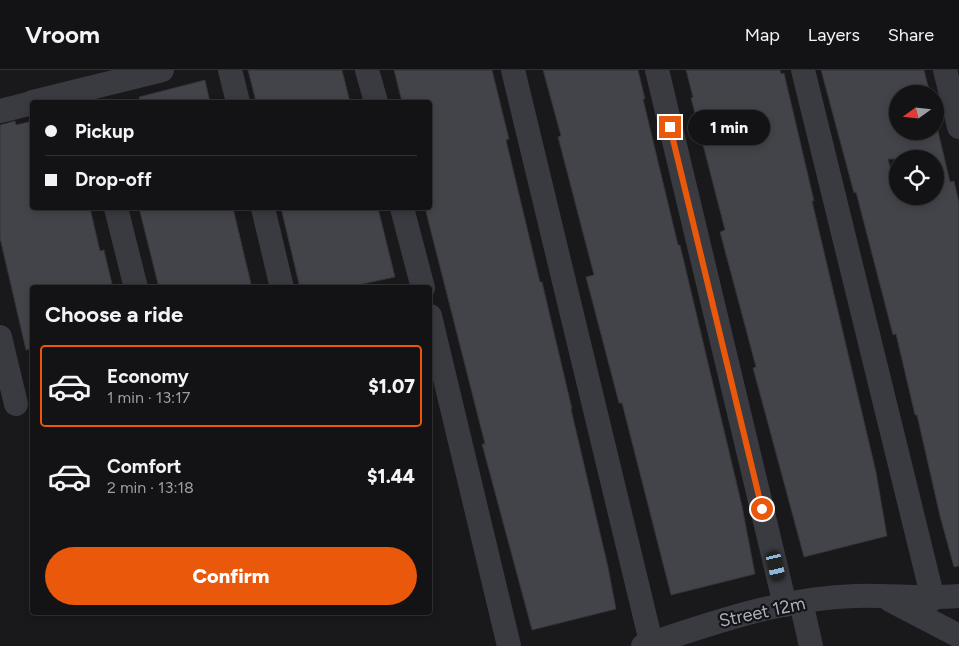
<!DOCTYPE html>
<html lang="en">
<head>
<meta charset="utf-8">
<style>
  :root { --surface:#131315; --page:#202022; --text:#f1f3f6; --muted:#9d9ea0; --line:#323234; --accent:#ea580c }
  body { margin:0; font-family:Figtree,sans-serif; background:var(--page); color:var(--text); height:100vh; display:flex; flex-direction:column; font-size:19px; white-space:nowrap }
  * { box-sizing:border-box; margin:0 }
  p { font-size:16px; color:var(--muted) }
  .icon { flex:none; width:28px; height:28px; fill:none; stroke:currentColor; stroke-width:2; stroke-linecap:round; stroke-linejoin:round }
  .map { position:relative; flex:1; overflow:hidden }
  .sheet { position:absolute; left:30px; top:215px; width:402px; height:330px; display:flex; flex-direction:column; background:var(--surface); border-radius:5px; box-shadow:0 2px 8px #0003,0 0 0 1px var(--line) }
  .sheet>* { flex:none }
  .banner { position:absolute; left:30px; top:30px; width:402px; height:110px; border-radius:5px; box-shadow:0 2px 8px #0003,0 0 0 1px var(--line); display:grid; align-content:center; height:110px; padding:0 15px; background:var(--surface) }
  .needle { width:32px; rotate:255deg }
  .controls { position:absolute; left:889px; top:15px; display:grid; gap:10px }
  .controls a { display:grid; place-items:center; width:55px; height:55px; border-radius:50%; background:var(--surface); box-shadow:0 2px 8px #0003,0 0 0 1px var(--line); font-size:25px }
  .end { position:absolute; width:22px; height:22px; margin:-11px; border:6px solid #ea580c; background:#fff; box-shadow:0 0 0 2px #fff }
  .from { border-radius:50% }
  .bubble { position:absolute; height:35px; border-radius:18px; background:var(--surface); box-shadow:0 2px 8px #0003,0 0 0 1px var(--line); font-size:16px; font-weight:800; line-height:35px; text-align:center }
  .car { position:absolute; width:15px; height:30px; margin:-15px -8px; border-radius:6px; box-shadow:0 0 4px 1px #0007; background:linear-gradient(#222 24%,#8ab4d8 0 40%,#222 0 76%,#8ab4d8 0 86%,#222 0) }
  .banner b { display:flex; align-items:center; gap:18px; height:48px; font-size:19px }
  .banner b+b { border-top:1px solid var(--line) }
  .banner i { width:12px; height:12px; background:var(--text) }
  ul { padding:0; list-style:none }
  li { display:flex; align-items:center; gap:15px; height:82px; margin:0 10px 8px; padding:0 5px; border:2px solid transparent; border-radius:5px }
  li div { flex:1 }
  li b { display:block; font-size:19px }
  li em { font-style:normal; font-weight:800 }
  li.active { border-color:var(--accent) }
  li>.icon { width:45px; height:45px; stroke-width:1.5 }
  h2 { padding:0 15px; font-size:22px; line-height:60px }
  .cta { display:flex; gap:10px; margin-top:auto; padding:10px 15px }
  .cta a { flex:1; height:58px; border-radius:30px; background:var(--accent); color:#fff; font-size:20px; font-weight:800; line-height:58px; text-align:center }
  header { display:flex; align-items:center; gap:30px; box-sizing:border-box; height:70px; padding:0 25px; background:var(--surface); border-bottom:1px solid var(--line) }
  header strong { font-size:24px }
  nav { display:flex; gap:28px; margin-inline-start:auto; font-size:18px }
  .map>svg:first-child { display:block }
  .building { fill:#434449; stroke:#333338; fill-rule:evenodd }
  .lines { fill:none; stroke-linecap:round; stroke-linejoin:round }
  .minor { stroke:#3a3b41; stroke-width:24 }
  .route { stroke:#ea580c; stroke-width:6 }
  .labels { text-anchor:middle; stroke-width:4.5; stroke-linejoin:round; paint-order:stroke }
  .street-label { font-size:18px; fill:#abb0bc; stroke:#141417 }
</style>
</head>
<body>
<header>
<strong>Vroom</strong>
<nav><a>Map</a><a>Layers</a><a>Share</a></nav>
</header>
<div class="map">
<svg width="959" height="576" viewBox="0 0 959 576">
  <rect width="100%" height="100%" fill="#19191c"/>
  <g class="building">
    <polygon points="248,0 342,0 350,32 256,32"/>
    <polygon points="394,0 492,0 509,69 506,70 540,212 542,212 572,339 571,339 608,497 616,539 532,560 482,374 485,374 425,138 430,138 430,32 402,32"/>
    <polygon points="543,0 638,0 645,29 643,29 678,175 680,175 742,436 755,504 671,525 622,333 619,333 586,207 594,205 558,67 561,66"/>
    <polygon points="686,0 780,0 781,4 784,3 814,131 812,131 876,402 887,466 804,487 753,298 756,297 720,162 725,160 691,28 693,27"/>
    <path d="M 821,0 L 924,0 L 930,24 L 898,24 L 898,61 L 938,61 L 950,112 L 954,111 L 959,133 L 959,496 L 954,497 L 940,446 L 917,345 L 915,345 L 896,264 L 893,265 L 856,122 L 854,123 ZM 888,89 L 935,89 L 935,126 L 908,126 L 898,129 Z"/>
    <polygon points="205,10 210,32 140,32 139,27"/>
    <polygon points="15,51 16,55 32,51 32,138 90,138 100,181 104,180 113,218 32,218 32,279 26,280 0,168 0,55"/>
    <polygon points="139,138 233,138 252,218 159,218"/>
    <polygon points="281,138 378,138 395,207 344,218 300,218"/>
  </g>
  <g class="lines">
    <g class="minor">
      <polyline points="230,0 238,32"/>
      <polyline points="367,0 376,32"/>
      <polyline points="513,0 652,576"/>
      <polyline points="657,0 785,535"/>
      <polyline points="803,0 933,529"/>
      <polyline points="945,0 959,57"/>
      <polyline points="33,32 162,0"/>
      <polyline points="0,41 32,33"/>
      <polyline points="116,138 136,218"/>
      <polyline points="263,138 282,218"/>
      <polyline points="402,138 423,218"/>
      <polyline points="430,246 509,576"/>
      <polyline points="0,267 16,334"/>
      <polyline points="890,530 959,566"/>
      <polyline points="801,532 811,576"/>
      <path d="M 643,576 C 712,553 782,528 856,526 C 890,525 924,529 959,526"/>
    </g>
  </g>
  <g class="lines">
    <polyline class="route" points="670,57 762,439"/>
  </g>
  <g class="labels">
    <g class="street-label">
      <text transform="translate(762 542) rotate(-12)" y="6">Street 12m</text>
    </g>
  </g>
</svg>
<div class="controls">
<a><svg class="needle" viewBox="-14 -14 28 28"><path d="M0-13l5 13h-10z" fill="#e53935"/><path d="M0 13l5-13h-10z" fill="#9d9ea0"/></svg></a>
<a><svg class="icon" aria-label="locate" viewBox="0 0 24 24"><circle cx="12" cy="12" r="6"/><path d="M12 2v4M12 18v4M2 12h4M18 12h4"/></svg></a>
</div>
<i class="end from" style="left:762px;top:439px"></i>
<i class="end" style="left:670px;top:57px"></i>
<div class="bubble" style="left:688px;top:40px;width:82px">1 min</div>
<i class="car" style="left:776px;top:496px;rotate:167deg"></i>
<div class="banner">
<b><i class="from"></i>Pickup</b>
<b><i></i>Drop-off</b>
</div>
<section class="sheet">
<h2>Choose a ride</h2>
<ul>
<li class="active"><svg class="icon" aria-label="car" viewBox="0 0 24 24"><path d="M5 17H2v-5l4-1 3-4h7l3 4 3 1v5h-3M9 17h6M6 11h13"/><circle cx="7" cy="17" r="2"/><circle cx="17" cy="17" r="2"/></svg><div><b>Economy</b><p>1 min · 13:17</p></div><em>$1.07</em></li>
<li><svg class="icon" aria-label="car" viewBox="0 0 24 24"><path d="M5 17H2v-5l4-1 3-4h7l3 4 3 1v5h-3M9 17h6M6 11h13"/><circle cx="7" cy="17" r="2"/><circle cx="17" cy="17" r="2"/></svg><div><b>Comfort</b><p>2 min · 13:18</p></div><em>$1.44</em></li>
</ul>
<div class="cta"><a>Confirm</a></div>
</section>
</div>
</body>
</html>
